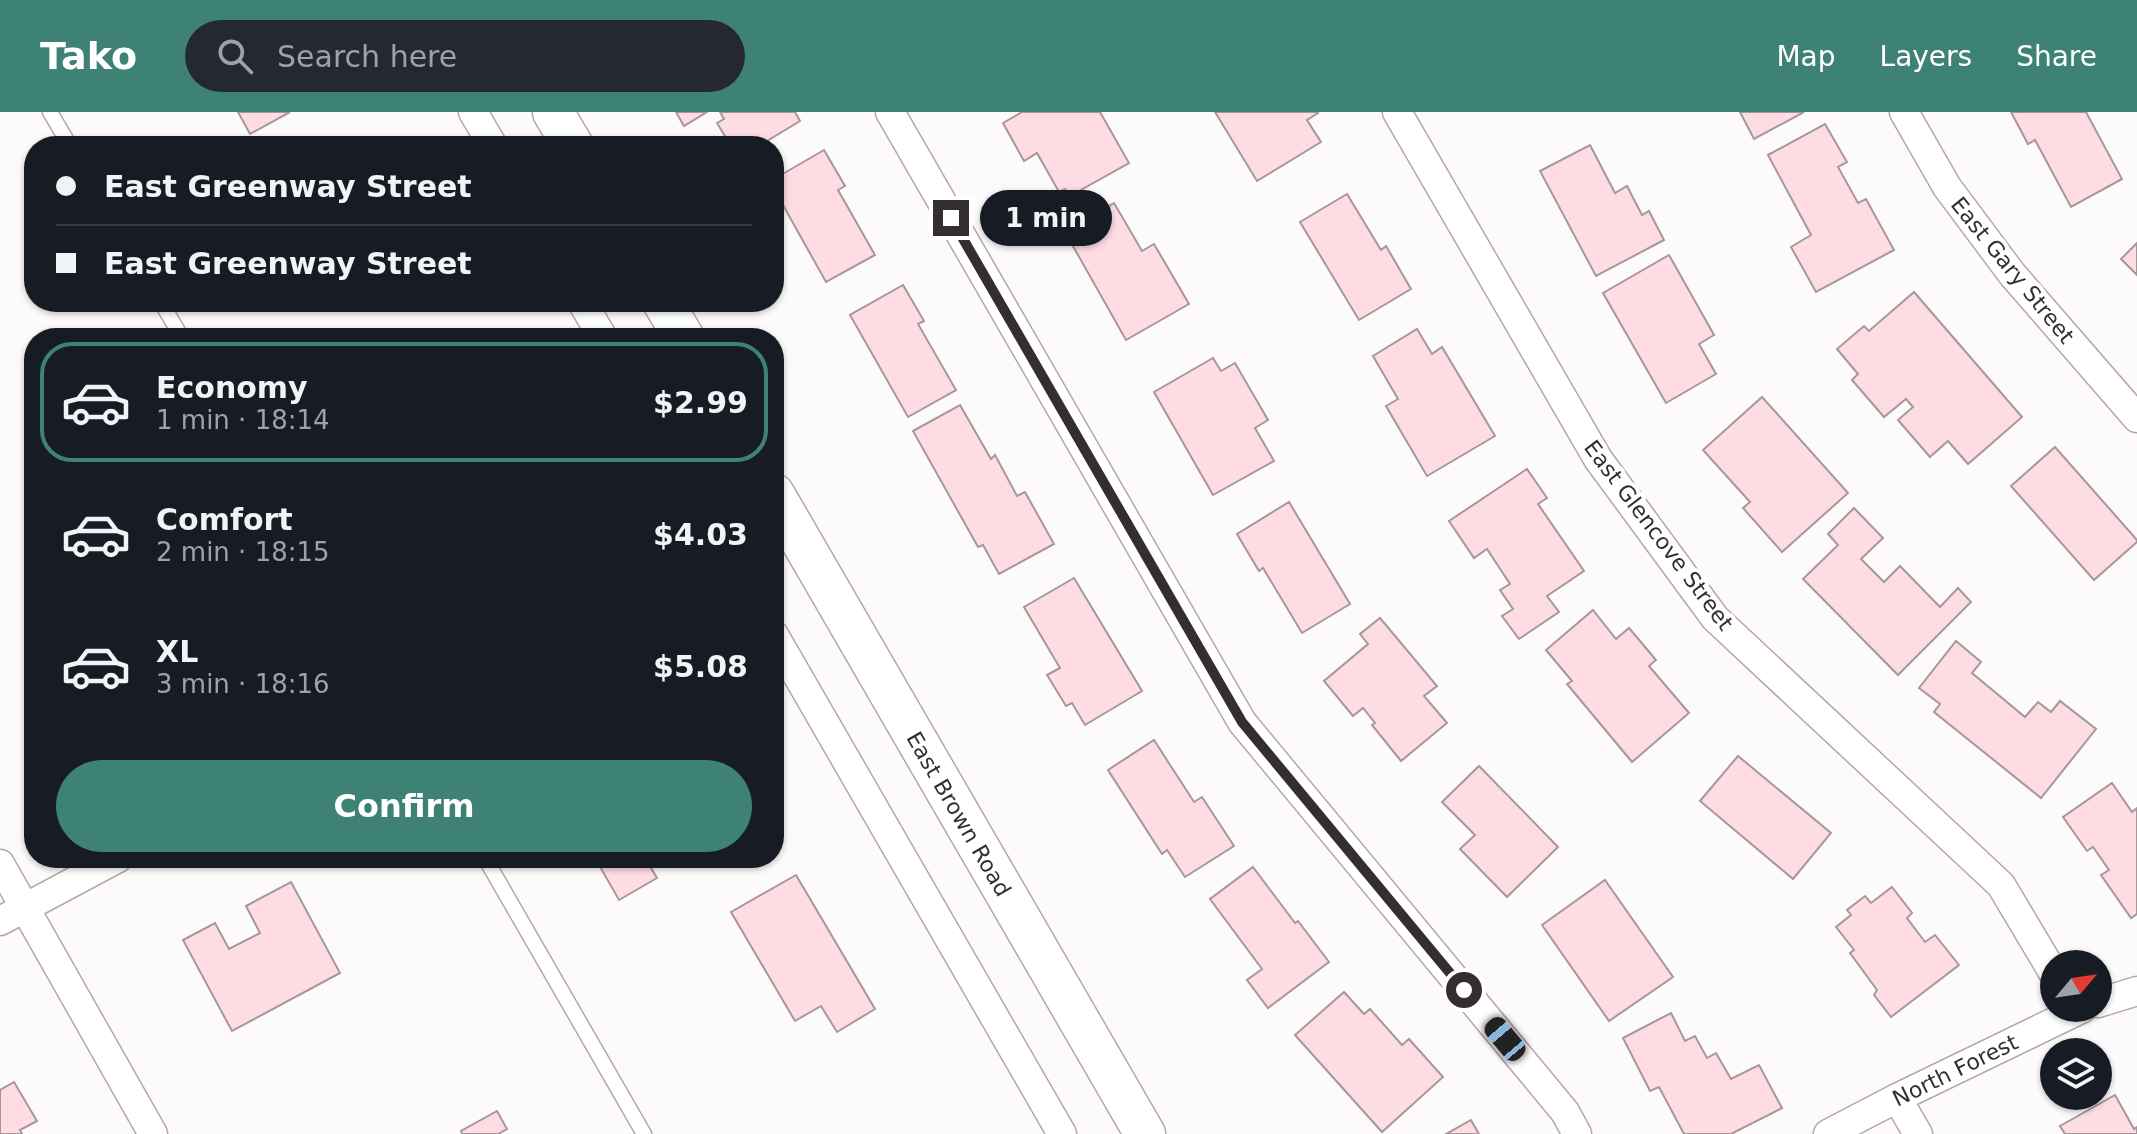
<!DOCTYPE html>
<html lang="en">
<head>
<meta charset="utf-8">
<style>
  :root { --surface:#171b24; --page:#242831; --text:#f1f3f6; --muted:#9ea1a6; --line:#363941; --accent:#3e8276 }
  body { margin:0; font-family:"DejaVu Sans",sans-serif; background:var(--page); color:var(--text); height:100vh; display:flex; flex-direction:column; font-size:30px; white-space:nowrap }
  * { box-sizing:border-box; margin:0 }
  p { font-size:26px; color:var(--muted) }
  .icon { flex:none; width:44px; height:44px; fill:none; stroke:currentColor; stroke-width:2; stroke-linecap:round; stroke-linejoin:round }
  .map { position:relative; flex:1; overflow:hidden }
  .panel { position:absolute; left:24px; top:216px; width:760px; height:540px; display:flex; flex-direction:column; background:var(--surface); border-radius:32px; box-shadow:0 2px 6px #0004 }
  .panel>* { flex:none }
  .guide { position:absolute; left:24px; top:24px; width:760px; height:176px; border-radius:32px; box-shadow:0 2px 6px #0004; display:grid; align-content:center; height:176px; padding:0 32px; background:var(--surface) }
  .needle { width:52px; rotate:61deg }
  .buttons { position:absolute; left:2040px; top:838px; display:grid; gap:16px }
  .buttons a { display:grid; place-items:center; width:72px; height:72px; border-radius:50%; background:var(--surface); box-shadow:0 2px 6px #0004; font-size:40px }
  .end { position:absolute; width:36px; height:36px; margin:-18px; border:10px solid #352e30; background:#fff; box-shadow:0 0 0 4px #fff }
  .from { border-radius:50% }
  .bubble { position:absolute; height:56px; border-radius:28px; background:var(--surface); box-shadow:0 2px 6px #0004; font-size:26px; font-weight:600; line-height:56px; text-align:center }
  .car { position:absolute; width:24px; height:48px; margin:-24px -12px; border-radius:10px; box-shadow:0 0 6px 2px #0007; background:linear-gradient(#222 24%,#8ab4d8 0 40%,#222 0 76%,#8ab4d8 0 86%,#222 0) }
  .guide b { display:flex; align-items:center; gap:28px; height:76px; font-size:30px }
  .guide b+b { border-top:2px solid var(--line) }
  .guide i { width:20px; height:20px; background:var(--text) }
  ul { padding:14px 0 0; list-style:none }
  li { display:flex; align-items:center; gap:24px; height:120px; margin:0 16px 12px; padding:0 16px; border:4px solid transparent; border-radius:32px }
  li div { flex:1 }
  li b { display:block; font-size:30px }
  li em { font-style:normal; font-weight:600 }
  li.current { border-color:var(--accent) }
  li>.icon { width:72px; height:72px; stroke-width:1.5 }
  .cta { display:flex; gap:16px; margin-top:auto; padding:16px 32px }
  .cta a { flex:1; height:92px; border-radius:48px; background:var(--accent); color:#fff; font-size:32px; font-weight:600; line-height:92px; text-align:center }
  header { display:flex; align-items:center; gap:48px; box-sizing:border-box; height:112px; padding:0 40px; background:var(--accent); color:#fff }
  header strong { font-size:38px }
  nav { display:flex; gap:44px; margin-inline-start:auto; font-size:28px }
  .search { width:560px; height:72px; background:var(--page); display:flex; align-items:center; gap:20px; box-sizing:border-box; padding:0 28px; border-radius:44px; color:var(--muted); font-size:30px }
  .map>svg:first-child { display:block }
  .building { fill:#fedce4; stroke:#a7979b; stroke-width:2 }
  .lines { fill:none; stroke-linecap:round; stroke-linejoin:round }
  .lane-casing { stroke:#b6a6aa; stroke-width:17 }
  .street-casing { stroke:#b6a6aa; stroke-width:31 }
  .secondary-casing { stroke:#b6a6aa; stroke-width:43 }
  .lane { stroke:#fff; stroke-width:14 }
  .street { stroke:#fff; stroke-width:28 }
  .secondary { stroke:#fff; stroke-width:40 }
  .route { stroke:#352e30; stroke-width:10 }
  .labels { text-anchor:middle; stroke-width:8; stroke-linejoin:round; paint-order:stroke }
  .street-label { font-size:22px; fill:#352e30; stroke:#fff }
</style>
</head>
<body>
<header>
<strong>Tako</strong>
<div class="search"><svg class="icon" aria-label="search" viewBox="0 0 24 24"><circle cx="10" cy="10" r="6"/><path d="M15 15l6 6"/></svg>Search here</div>
<nav><a>Map</a><a>Layers</a><a>Share</a></nav>
</header>
<div class="map">
<svg width="2137" height="1022" viewBox="0 0 2137 1022">
  <rect width="100%" height="100%" fill="#fdfafb"/>
  <g class="building">
    <polygon points="238,0 290,0 250,22"/>
    <polygon points="676,0 707,0 684,14"/>
    <polygon points="720,0 795,0 800,9 759,34 731,34 717,11 724,7"/>
    <polygon points="1022,0 1100,0 1129,51 1070,84 1065,77 1059,80 1037,41 1024,49 1003,11"/>
    <polygon points="1215,0 1317,0 1318,1 1307,8 1321,30 1257,69"/>
    <polygon points="1740,0 1804,0 1754,27"/>
    <polygon points="2011,0 2086,0 2122,67 2071,95 2035,28 2028,32"/>
    <polygon points="1825,12 1847,50 1838,55 1858,91 1866,87 1894,138 1816,180 1791,135 1811,123 1768,43"/>
    <polygon points="1590,33 1615,81 1627,74 1642,103 1649,99 1664,128 1596,164 1540,59"/>
    <polygon points="824,38 845,74 838,78 875,143 826,170 774,77 774,67"/>
    <polygon points="1347,82 1381,138 1386,134 1411,177 1359,208 1300,110"/>
    <polygon points="1114,91 1142,139 1154,132 1189,192 1126,228 1065,120"/>
    <polygon points="2137,131 2137,163 2121,147"/>
    <polygon points="1669,143 1714,223 1699,232 1716,262 1666,291 1603,181"/>
    <polygon points="903,173 924,209 918,212 956,278 908,305 850,203"/>
    <polygon points="1914,180 2022,305 1968,352 1948,329 1930,345 1898,308 1913,295 1906,287 1884,305 1852,268 1858,262 1837,237 1864,214 1869,219"/>
    <polygon points="1417,217 1432,242 1442,235 1495,324 1427,364 1386,294 1398,287 1373,244"/>
    <polygon points="1213,246 1221,259 1235,251 1268,308 1255,316 1274,349 1213,383 1154,280"/>
    <polygon points="1762,285 1848,381 1782,440 1743,396 1750,390 1703,338"/>
    <polygon points="960,293 991,347 995,343 1017,384 1025,380 1054,432 999,462 983,433 978,435 913,319"/>
    <polygon points="2055,335 2137,428 2137,430 2094,468 2011,374"/>
    <polygon points="1527,357 1547,386 1538,392 1584,459 1547,484 1559,500 1519,527 1502,504 1513,497 1500,478 1510,472 1487,437 1474,446 1449,409"/>
    <polygon points="1289,390 1350,492 1302,521 1263,456 1259,459 1237,422"/>
    <polygon points="1854,396 1883,426 1861,447 1884,470 1900,454 1940,495 1958,476 1971,490 1898,563 1803,467 1838,433 1828,422"/>
    <polygon points="1074,466 1142,579 1085,613 1072,591 1066,594 1047,563 1060,556 1024,495"/>
    <polygon points="1593,498 1616,527 1629,516 1656,548 1649,554 1689,601 1632,650 1567,572 1572,569 1546,538"/>
    <polygon points="1380,506 1437,574 1424,584 1447,611 1401,649 1372,613 1375,611 1363,596 1353,604 1324,569 1368,532 1360,522"/>
    <polygon points="1956,529 1981,550 1972,561 2025,605 2038,590 2051,600 2060,589 2096,617 2041,686 1934,600 1940,592 1919,576"/>
    <polygon points="1154,628 1194,690 1202,685 1234,734 1185,765 1167,738 1162,742 1108,658"/>
    <polygon points="1738,644 1831,721 1793,767 1700,689"/>
    <polygon points="1479,654 1558,735 1507,785 1460,737 1475,723 1442,690"/>
    <polygon points="2112,671 2132,700 2137,696 2137,802 2131,806 2101,763 2109,758 2093,735 2087,739 2063,705"/>
    <polygon points="591,746 645,746 657,766 619,788 599,753 596,754"/>
    <polygon points="1253,755 1295,811 1298,809 1329,850 1268,896 1247,868 1262,857 1210,787"/>
    <polygon points="796,763 875,897 837,920 821,894 795,909 731,800"/>
    <polygon points="1605,768 1673,865 1609,909 1542,813"/>
    <polygon points="291,770 340,861 232,919 183,828 215,811 229,837 260,821 246,794"/>
    <polygon points="1892,775 1912,801 1907,806 1925,830 1935,823 1959,853 1891,905 1874,883 1877,878 1850,841 1854,838 1836,815 1851,803 1847,798 1865,784 1871,791"/>
    <polygon points="1344,880 1364,902 1370,897 1402,933 1409,927 1443,965 1382,1020 1295,923"/>
    <polygon points="1671,901 1685,929 1695,924 1707,946 1716,941 1731,967 1759,953 1782,996 1731,1022 1684,1022 1659,975 1650,979 1623,926"/>
    <polygon points="14,970 37,1009 20,1018 22,1022 0,1022 0,978"/>
    <polygon points="2115,983 2134,1017 2137,1015 2137,1022 2065,1022 2060,1014"/>
    <polygon points="497,999 507,1017 498,1022 462,1022 461,1019"/>
    <polygon points="1471,1008 1479,1022 1446,1022"/>
  </g>
  <g class="lines">
    <defs>
      <g id="lane">
        <polyline points="50,0 70,34"/>
        <polyline points="161,190 182,226"/>
        <polyline points="485,746 644,1022"/>
      </g>
      <g id="street">
        <polyline points="473,0 493,34"/>
        <polyline points="890,0 1242,610 1565,1000 1577,1022"/>
        <polyline points="1397,0 1598,347 1715,506 2001,773 2054,862"/>
        <polyline points="1904,0 1947,75 2012,162 2137,306"/>
        <polyline points="582,190 603,226"/>
        <polyline points="774,523 1062,1022"/>
        <polyline points="0,752 153,1022"/>
        <polyline points="0,809 118,746"/>
        <polyline points="2098,891 2137,879"/>
        <polyline points="1897,986 1918,1022"/>
        <polyline points="1828,1022 1897,986 2083,896"/>
      </g>
      <g id="secondary">
        <polyline points="553,0 573,34"/>
        <polyline points="663,190 684,226"/>
        <polyline points="774,382 1145,1022"/>
      </g>
    </defs>
    <use href="#lane" class="lane-casing"/>
    <use href="#street" class="street-casing"/>
    <use href="#secondary" class="secondary-casing"/>
    <use href="#lane" class="lane"/>
    <use href="#street" class="street"/>
    <use href="#secondary" class="secondary"/>
  </g>
  <g class="lines">
    <polyline class="route" points="951,106 1242,610 1464,878"/>
  </g>
  <g class="labels">
    <g class="street-label">
      <text transform="translate(2013 158) rotate(51)" y="8">East Gary Street</text>
      <text transform="translate(1659 423) rotate(53)" y="8">East Glencove Street</text>
      <text transform="translate(959 702) rotate(60)" y="8">East Brown Road</text>
      <text transform="translate(1955 958) rotate(-26)" y="8">North Forest</text>
    </g>
  </g>
</svg>
<div class="buttons">
<a><svg class="needle" viewBox="-14 -14 28 28"><path d="M0-13l5 13h-10z" fill="#e53935"/><path d="M0 13l5-13h-10z" fill="#9ea1a6"/></svg></a>
<a><svg class="icon" aria-label="layers" viewBox="0 0 24 24"><path d="M12 4l9 5-9 5-9-5zM3 14l9 5 9-5"/></svg></a>
</div>
<i class="end from" style="left:1464px;top:878px"></i>
<i class="end" style="left:951px;top:106px"></i>
<div class="bubble" style="left:980px;top:78px;width:132px">1 min</div>
<i class="car" style="left:1505px;top:927px;rotate:320deg"></i>
<div class="guide">
<b><i class="from"></i>East Greenway Street</b>
<b><i></i>East Greenway Street</b>
</div>
<section class="panel">
<ul>
<li class="current"><svg class="icon" aria-label="car" viewBox="0 0 24 24"><path d="M5 17H2v-5l4-1 3-4h7l3 4 3 1v5h-3M9 17h6M6 11h13"/><circle cx="7" cy="17" r="2"/><circle cx="17" cy="17" r="2"/></svg><div><b>Economy</b><p>1 min · 18:14</p></div><em>$2.99</em></li>
<li><svg class="icon" aria-label="car" viewBox="0 0 24 24"><path d="M5 17H2v-5l4-1 3-4h7l3 4 3 1v5h-3M9 17h6M6 11h13"/><circle cx="7" cy="17" r="2"/><circle cx="17" cy="17" r="2"/></svg><div><b>Comfort</b><p>2 min · 18:15</p></div><em>$4.03</em></li>
<li><svg class="icon" aria-label="car" viewBox="0 0 24 24"><path d="M5 17H2v-5l4-1 3-4h7l3 4 3 1v5h-3M9 17h6M6 11h13"/><circle cx="7" cy="17" r="2"/><circle cx="17" cy="17" r="2"/></svg><div><b>XL</b><p>3 min · 18:16</p></div><em>$5.08</em></li>
</ul>
<div class="cta"><a>Confirm</a></div>
</section>
</div>
</body>
</html>
